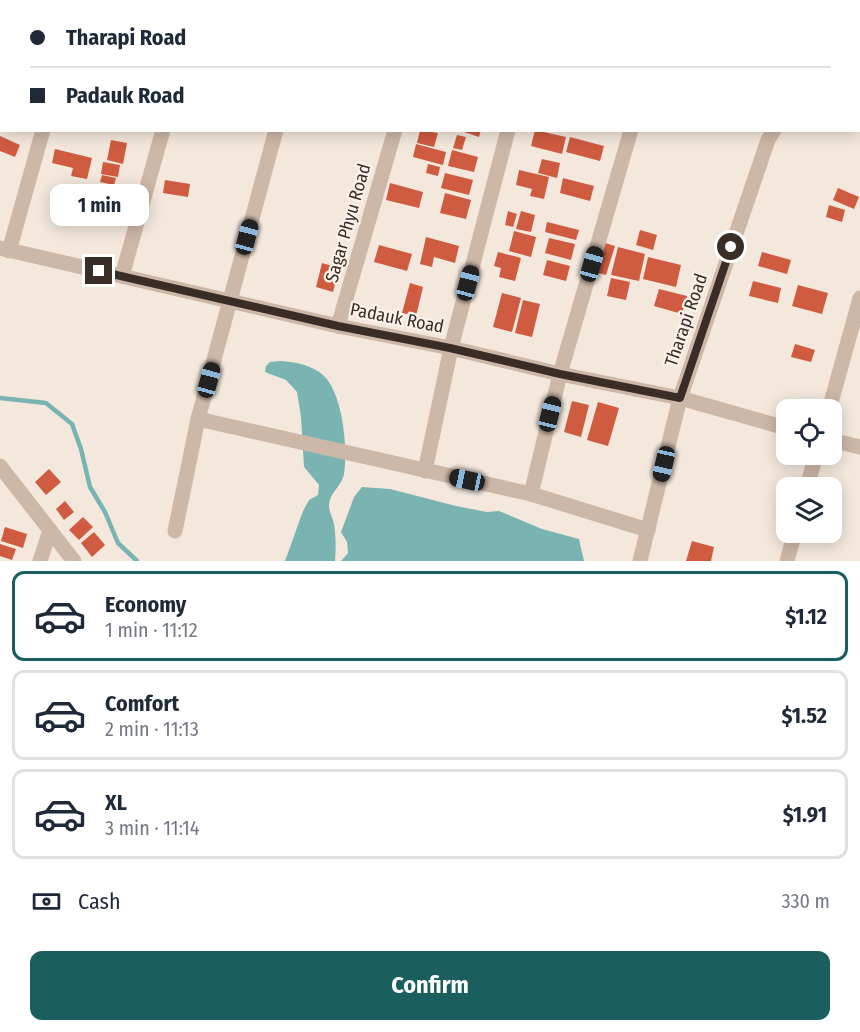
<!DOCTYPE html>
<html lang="en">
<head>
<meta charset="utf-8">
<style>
  :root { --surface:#fff; --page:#f2f2f3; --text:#1f2937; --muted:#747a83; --line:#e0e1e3; --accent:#1a5e5e }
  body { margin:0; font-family:"Fira Sans Condensed",sans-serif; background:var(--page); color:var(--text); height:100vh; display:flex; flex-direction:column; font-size:22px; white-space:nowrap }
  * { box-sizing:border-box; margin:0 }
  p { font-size:20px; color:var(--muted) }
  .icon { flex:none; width:33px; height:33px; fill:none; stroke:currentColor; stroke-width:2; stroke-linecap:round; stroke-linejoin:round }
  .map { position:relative; height:561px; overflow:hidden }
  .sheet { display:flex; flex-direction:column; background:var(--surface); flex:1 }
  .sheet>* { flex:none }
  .banner { position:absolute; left:0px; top:0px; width:861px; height:132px; box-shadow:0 3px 15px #0003; display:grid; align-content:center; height:132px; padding:0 30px; background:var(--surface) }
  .controls { position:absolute; left:776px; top:399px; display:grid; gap:12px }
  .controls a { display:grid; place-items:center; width:66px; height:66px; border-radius:12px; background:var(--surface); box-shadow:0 3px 15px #0003; font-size:30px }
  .end { position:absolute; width:27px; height:27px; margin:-14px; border:8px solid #3a2d28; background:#fff; box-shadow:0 0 0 3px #fff }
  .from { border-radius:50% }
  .bubble { position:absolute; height:42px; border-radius:12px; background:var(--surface); box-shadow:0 3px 15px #0003; font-size:20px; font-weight:700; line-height:42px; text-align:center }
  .car { position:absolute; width:18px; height:36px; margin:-18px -9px; border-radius:8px; box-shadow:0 0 4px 2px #0007; background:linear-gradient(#222 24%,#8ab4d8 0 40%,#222 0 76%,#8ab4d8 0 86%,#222 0) }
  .banner b { display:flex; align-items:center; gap:21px; height:57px; font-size:22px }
  .banner b+b { border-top:2px solid var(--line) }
  .banner i { width:15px; height:15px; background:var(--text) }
  ul { padding:10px 0 0; list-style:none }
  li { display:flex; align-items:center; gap:18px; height:90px; margin:0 12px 9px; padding:0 18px; border:3px solid var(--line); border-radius:12px }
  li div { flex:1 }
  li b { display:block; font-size:22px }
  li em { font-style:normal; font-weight:700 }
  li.active { border-color:var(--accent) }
  li>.icon { width:54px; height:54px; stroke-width:1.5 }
  .pay { display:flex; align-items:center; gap:15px; height:66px; padding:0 30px; font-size:22px }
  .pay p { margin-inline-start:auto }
  .cta { display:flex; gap:12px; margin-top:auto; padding:12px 30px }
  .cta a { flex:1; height:69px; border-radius:12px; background:var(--accent); color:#fff; font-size:24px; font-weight:700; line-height:69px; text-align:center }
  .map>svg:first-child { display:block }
  .water { fill:#79b4b3 }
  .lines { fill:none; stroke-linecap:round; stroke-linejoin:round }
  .stream { stroke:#79b4b3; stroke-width:4.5 }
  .building { fill:#cf5b40 }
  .minor { stroke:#cdb7a7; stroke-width:15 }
  .route { stroke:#3a2d28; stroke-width:8 }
  .labels { text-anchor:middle; stroke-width:4.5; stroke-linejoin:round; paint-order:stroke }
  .street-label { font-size:18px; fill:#3a2d28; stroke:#fbf2ea }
</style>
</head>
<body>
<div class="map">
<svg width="860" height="561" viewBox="0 0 860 561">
  <rect width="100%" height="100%" fill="#f4e8dd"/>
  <g class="water">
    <path d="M 281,361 C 295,362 313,365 324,376 C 343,395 348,448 344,474 C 342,486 329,493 329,506 C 329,512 333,518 334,524 C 336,536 336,549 335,561 L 285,561 L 303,511 L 309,500 L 318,495 L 319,485 L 304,467 L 301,417 L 297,392 L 286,380 L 265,372 L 266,366 L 270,362 Z"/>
    <polygon points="362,487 390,489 456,506 487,512 499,511 542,529 579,539 584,561 341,561 348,553 347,542 341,532 354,497"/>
  </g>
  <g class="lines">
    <polyline class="stream" points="0,398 46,403 72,424 81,449 90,487 105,512 118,543 137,561"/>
  </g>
  <g class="building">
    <polygon points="420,130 438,133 434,147 417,143"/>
    <polygon points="458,130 481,130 479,137"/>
    <polygon points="535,130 566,137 562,154 531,146"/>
    <polygon points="457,135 466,137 462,150 453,148"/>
    <polygon points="0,136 20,145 15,157 0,151"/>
    <polygon points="570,137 604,146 600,161 566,152"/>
    <polygon points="111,140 127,143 123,164 107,160"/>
    <polygon points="416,144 446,152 443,165 413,157"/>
    <polygon points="55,149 92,158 87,179 71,176 73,168 52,163"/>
    <polygon points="452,150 478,157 474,172 448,166"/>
    <polygon points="542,159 560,163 557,178 538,173"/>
    <polygon points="103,162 120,165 118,177 101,174"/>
    <polygon points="428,164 440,167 438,176 426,173"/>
    <polygon points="519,170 549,177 544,199 530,196 532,189 516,185"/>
    <polygon points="445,173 473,180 469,195 441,188"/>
    <polygon points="102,175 116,178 114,185 100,182"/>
    <polygon points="563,178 594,186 590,201 560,193"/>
    <polygon points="165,180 190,184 188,197 163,193"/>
    <polygon points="390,183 423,192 419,208 386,200"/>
    <polygon points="95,187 102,189 99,199 92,197"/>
    <polygon points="838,188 859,197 854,209 833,200"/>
    <polygon points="445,193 471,200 466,219 440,213"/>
    <polygon points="829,205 845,210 842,222 826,217"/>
    <polygon points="508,211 517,214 513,227 505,225"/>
    <polygon points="521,211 535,215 531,232 516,229"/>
    <polygon points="547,222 579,230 576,240 545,232"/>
    <polygon points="640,230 657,235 653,250 636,245"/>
    <polygon points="514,231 536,237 531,257 509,251"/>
    <polygon points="426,237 459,246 455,263 434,257 432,267 420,264"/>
    <polygon points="549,238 575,244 571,260 545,253"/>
    <polygon points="602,242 615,246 606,275 594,272"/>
    <polygon points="379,245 412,254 407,271 374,262"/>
    <polygon points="618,247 645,254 639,281 611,275"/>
    <polygon points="498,252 521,258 515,281 499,277 501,268 494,266"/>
    <polygon points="762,252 791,260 787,274 758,266"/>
    <polygon points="648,257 681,265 676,287 643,279"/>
    <polygon points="547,260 570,266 566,281 543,275"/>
    <polygon points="322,263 339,268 333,292 316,287"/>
    <polygon points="611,278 630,282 626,300 607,296"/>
    <polygon points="753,281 781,288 778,303 749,296"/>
    <polygon points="410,283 423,287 416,316 402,313"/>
    <polygon points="798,285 828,293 822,314 792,306"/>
    <polygon points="659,289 687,296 682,314 654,306"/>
    <polygon points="502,293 521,298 512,332 493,327"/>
    <polygon points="523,300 540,304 532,337 515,333"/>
    <polygon points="795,344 815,350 811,362 791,357"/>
    <polygon points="572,401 589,405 581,437 564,432"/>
    <polygon points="598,402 619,408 608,446 587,440"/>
    <polygon points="49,469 61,482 46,495 35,482"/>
    <polygon points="65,501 74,512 64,520 56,509"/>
    <polygon points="83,517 93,527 79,540 69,530"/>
    <polygon points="5,527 27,534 23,548 1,541"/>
    <polygon points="94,532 105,545 92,557 81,543"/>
    <polygon points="692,541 714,547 711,561 686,561"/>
    <polygon points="0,544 16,549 12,560 0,556"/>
  </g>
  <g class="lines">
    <g class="minor">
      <polyline points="542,0 551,2"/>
      <polyline points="79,2 79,0"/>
      <polyline points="198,2 199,0"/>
      <polyline points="314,2 314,0"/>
      <polyline points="432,2 432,0"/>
      <polyline points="667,2 667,0"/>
      <polyline points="860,58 860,57"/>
      <polyline points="0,248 338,326 451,348 560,374 680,398 786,428"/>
      <polyline points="9,251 43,130"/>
      <polyline points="122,276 163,130"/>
      <polyline points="338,326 395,130"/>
      <polyline points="829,410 860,298"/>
      <polyline points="198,419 531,494 648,530"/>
      <polyline points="831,440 860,447"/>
      <polyline points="0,466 74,561"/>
      <polyline points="425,471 451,348 508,130"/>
      <polyline points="807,488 816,454"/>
      <polyline points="531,494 560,374 631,130"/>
      <polyline points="175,531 198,419 276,130"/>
      <polyline points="40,561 50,530"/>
      <polyline points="640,561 680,398 768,140 774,130"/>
      <polyline points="787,561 795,532"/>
    </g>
  </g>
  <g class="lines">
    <polyline class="route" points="99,271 338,326 450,348 560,374 680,398 731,247"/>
  </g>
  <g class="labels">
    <g class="street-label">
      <text transform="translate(348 223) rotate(-74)" y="6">Sagar Phyu Road</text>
      <text transform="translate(397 318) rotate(11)" y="6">Padauk Road</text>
      <text transform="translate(686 320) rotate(-71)" y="6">Tharapi Road</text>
    </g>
  </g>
</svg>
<div class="controls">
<a><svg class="icon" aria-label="locate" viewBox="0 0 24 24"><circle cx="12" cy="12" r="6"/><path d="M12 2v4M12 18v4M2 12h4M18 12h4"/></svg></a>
<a><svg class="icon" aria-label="layers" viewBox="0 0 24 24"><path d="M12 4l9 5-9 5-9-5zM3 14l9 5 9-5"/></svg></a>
</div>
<i class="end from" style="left:731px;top:247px"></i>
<i class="end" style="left:99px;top:271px"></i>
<div class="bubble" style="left:50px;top:184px;width:99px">1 min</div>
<i class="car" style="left:247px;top:237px;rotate:15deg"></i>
<i class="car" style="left:592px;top:264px;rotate:16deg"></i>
<i class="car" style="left:468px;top:283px;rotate:15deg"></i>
<i class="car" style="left:209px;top:380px;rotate:15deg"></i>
<i class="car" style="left:550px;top:414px;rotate:14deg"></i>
<i class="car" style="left:664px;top:464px;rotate:193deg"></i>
<i class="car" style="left:467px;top:480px;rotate:282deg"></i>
<div class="banner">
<b><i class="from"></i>Tharapi Road</b>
<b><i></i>Padauk Road</b>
</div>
</div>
<section class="sheet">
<ul>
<li class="active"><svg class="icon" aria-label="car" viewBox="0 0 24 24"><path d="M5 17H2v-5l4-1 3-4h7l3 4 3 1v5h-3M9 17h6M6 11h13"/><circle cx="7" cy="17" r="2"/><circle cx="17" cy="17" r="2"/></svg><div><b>Economy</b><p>1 min · 11:12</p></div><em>$1.12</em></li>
<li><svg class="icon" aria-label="car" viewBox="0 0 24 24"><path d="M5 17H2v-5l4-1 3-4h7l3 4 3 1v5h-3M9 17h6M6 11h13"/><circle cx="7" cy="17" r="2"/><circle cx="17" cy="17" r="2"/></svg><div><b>Comfort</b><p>2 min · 11:13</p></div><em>$1.52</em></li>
<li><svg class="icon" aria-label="car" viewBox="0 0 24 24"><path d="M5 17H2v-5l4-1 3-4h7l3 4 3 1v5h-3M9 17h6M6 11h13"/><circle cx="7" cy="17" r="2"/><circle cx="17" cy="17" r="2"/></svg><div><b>XL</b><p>3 min · 11:14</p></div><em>$1.91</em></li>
</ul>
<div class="pay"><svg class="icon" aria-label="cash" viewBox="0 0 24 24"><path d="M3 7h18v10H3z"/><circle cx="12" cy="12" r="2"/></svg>Cash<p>330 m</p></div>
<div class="cta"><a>Confirm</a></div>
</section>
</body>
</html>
